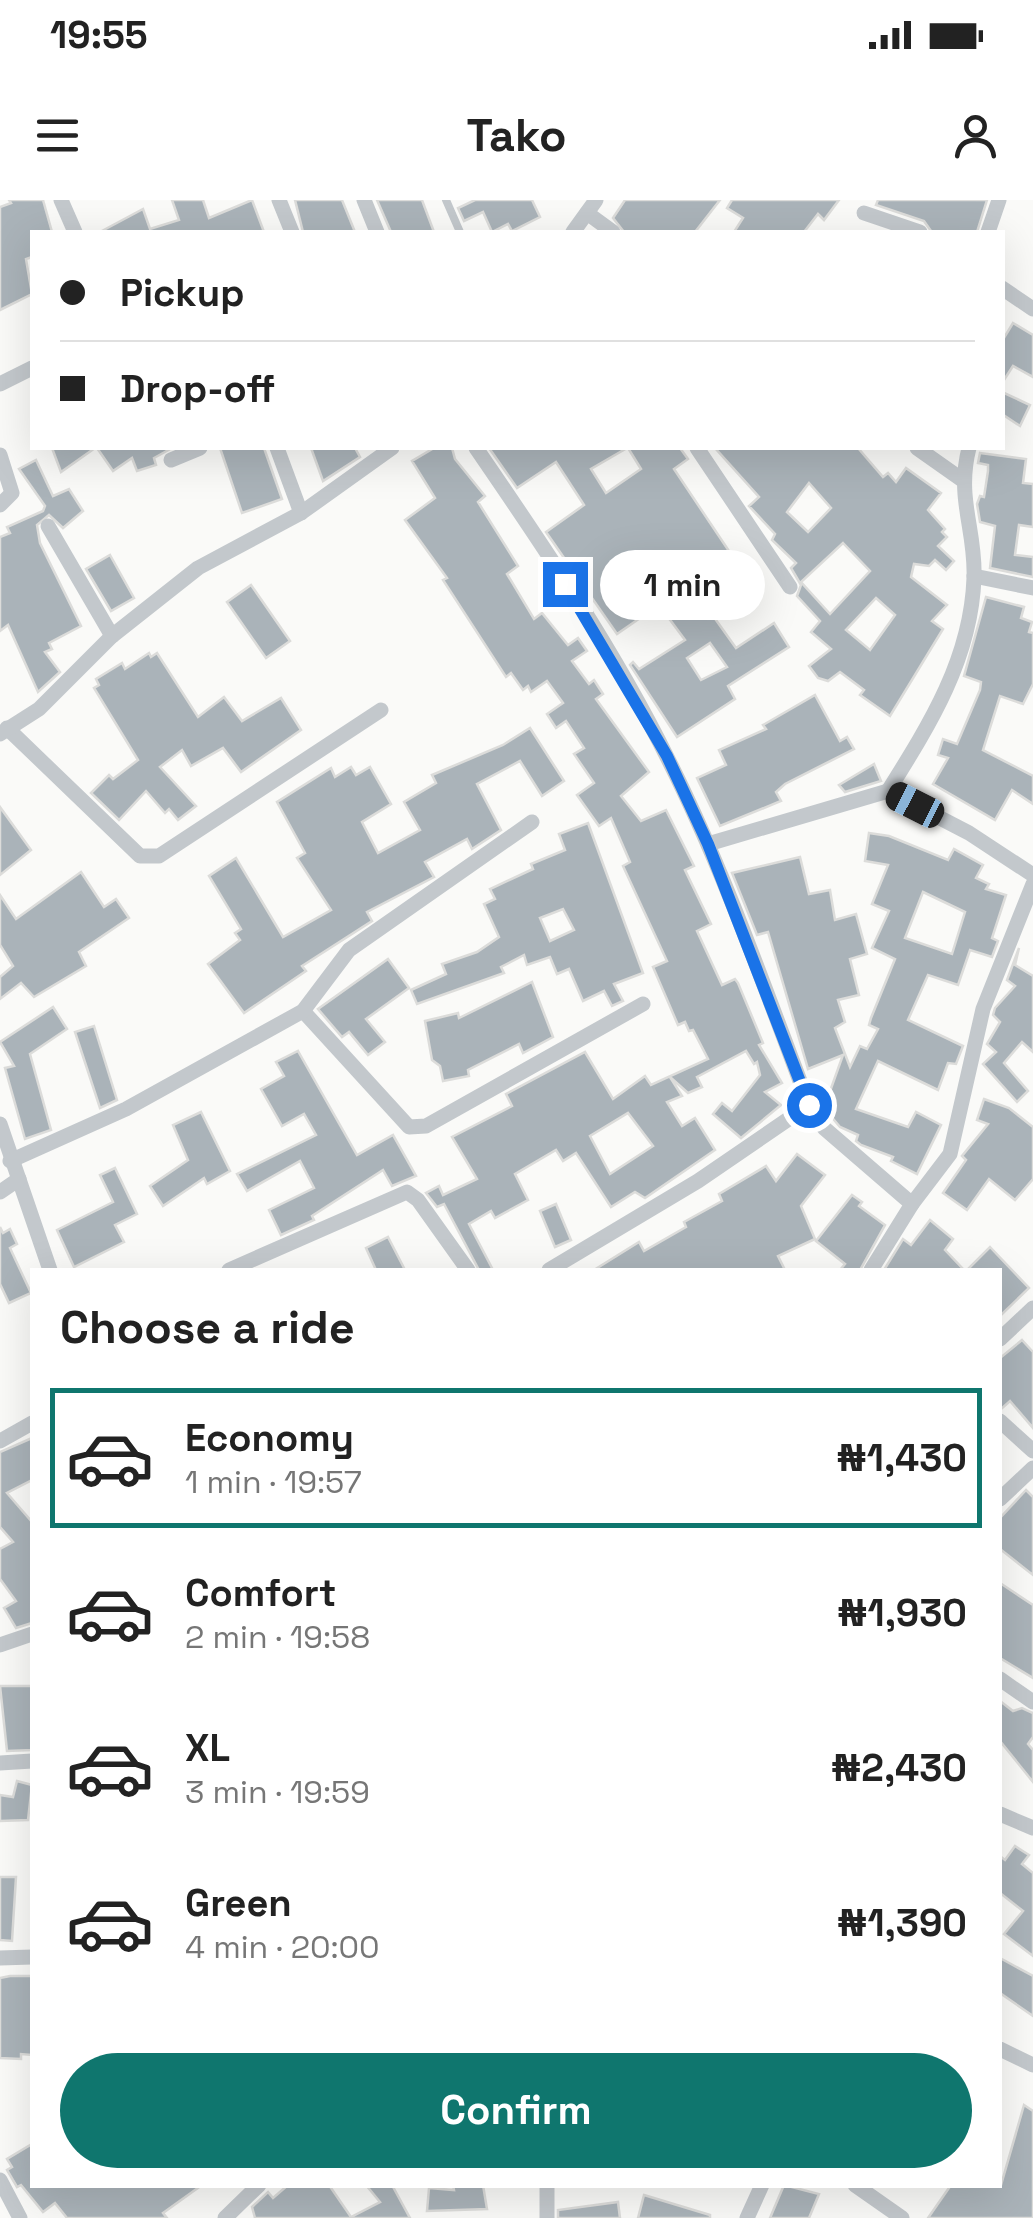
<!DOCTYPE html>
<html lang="en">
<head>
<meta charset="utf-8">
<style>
  :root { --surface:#fff; --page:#f2f2f2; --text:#222; --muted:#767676; --line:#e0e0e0; --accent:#0f766e }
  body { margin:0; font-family:"Space Grotesk",sans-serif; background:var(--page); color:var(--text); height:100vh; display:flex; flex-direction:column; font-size:38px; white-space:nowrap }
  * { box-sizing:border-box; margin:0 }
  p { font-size:32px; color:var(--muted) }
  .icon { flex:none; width:55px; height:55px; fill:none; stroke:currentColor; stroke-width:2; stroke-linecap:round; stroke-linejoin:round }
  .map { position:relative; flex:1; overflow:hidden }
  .sheet { position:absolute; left:30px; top:1068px; width:972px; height:920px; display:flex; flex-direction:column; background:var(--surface); border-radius:0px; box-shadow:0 10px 40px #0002 }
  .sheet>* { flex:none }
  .top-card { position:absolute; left:30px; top:30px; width:975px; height:220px; border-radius:0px; box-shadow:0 10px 40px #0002; display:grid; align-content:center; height:220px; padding:0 30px; background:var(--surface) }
  .end { position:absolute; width:45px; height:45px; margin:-22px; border:12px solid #1a73e8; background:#fff; box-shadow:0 0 0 5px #fff }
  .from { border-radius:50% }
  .bubble { position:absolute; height:70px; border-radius:35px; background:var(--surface); box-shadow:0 10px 40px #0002; font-size:32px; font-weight:700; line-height:70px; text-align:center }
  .car { position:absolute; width:30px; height:60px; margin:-30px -15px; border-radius:12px; box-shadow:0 0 8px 2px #0007; background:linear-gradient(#222 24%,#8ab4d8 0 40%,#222 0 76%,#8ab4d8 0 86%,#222 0) }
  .top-card b { display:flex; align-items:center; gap:35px; height:95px; font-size:38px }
  .top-card b+b { border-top:2px solid var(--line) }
  .top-card i { width:25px; height:25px; background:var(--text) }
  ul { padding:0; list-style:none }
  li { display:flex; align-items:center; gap:30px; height:140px; margin:0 20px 15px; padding:0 10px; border:5px solid transparent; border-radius:0px }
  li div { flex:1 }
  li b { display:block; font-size:38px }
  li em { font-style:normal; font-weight:700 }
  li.current { border-color:var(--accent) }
  li>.icon { width:90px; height:90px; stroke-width:1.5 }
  h2 { padding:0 30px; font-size:45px; line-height:120px }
  .button { display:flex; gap:20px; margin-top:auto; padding:20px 30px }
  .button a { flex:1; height:115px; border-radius:60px; background:var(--accent); color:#fff; font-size:40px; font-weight:700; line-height:115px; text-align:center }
  .status { display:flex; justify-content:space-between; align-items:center; height:70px; padding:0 50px; background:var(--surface); direction:ltr }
  .status svg { height:28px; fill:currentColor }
  header { display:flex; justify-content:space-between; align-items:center; height:130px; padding:0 30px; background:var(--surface); font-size:45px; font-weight:700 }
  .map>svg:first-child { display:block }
  .building { fill:#aab3b9; stroke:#dcdcda; stroke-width:2.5; fill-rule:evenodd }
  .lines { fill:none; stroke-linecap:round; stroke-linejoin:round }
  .lane { stroke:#c3c8cc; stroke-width:8 }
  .street { stroke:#c3c8cc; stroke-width:15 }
  .route { stroke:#1a73e8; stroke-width:12 }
</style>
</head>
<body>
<div class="status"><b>19:55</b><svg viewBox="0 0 49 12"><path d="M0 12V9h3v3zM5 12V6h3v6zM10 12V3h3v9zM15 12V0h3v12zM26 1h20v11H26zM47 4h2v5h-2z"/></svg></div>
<header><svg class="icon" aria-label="menu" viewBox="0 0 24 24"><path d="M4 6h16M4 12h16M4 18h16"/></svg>Tako<svg class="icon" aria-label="person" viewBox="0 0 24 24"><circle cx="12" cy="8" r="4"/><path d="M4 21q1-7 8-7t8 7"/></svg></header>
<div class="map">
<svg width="1033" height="2018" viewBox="0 0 1033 2018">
  <rect width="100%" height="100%" fill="#fafaf8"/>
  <g class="building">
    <polygon points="9,0 43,0 52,32 32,32 32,57 26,59 32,94 0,110 0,7 11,3"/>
    <polygon points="172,0 203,0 209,18 252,0 264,32 100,32 143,9 150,29 179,20"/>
    <polygon points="295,0 342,0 355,32 303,32"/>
    <polygon points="377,0 422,0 434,32 391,32"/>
    <polygon points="475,0 532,0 540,17 512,31 508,24 492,32 483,12 464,21 458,8"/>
    <polygon points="625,0 720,0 695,32 624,32 613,18"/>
    <polygon points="732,0 839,0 824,20 818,14 804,32 734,32 743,18 727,8"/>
    <polygon points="878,0 987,0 977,32 931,31 924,21 876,5"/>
    <polygon points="1013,123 1033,135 1033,177 1013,166 1002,183 1002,141"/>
    <polygon points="1002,192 1030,205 1020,226 1002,214"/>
    <polygon points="52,248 95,248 61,272"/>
    <polygon points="97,248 172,248 154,258 156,265 137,271 132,258 113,271"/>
    <polygon points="220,248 264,248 282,299 242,313"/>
    <polygon points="311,248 355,248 360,257 323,281"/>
    <path d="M 434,248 L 452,248 L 455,259 L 485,296 L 478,302 L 518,366 L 507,374 L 534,419 L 542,413 L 568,445 L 578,438 L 587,451 L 572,461 L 589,484 L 594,480 L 603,494 L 596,499 L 649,572 L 621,596 L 641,621 L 666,610 L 694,666 L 685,670 L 711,724 L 697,731 L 722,785 L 735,779 L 738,783 L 763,843 L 759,845 L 782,883 L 765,892 L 781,905 L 741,938 L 713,914 L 722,903 L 732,911 L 760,875 L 757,862 L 754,864 L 746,851 L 697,877 L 702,887 L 688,893 L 670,877 L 682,896 L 667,902 L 682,926 L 695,918 L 715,950 L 645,998 L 635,992 L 611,1007 L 576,953 L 563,961 L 556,950 L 515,974 L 528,1000 L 495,1018 L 491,1011 L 469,1024 L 493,1070 L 479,1070 L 444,1004 L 437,1007 L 426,993 L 439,986 L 443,995 L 477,979 L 452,937 L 512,906 L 506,894 L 585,852 L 613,899 L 645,876 L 651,885 L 708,859 L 693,830 L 689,831 L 685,822 L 678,825 L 653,767 L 667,761 L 623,666 L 630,662 L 611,618 L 599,626 L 577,595 L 594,583 L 574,554 L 584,548 L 566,521 L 556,528 L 547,514 L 563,503 L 547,481 L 531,492 L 528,486 L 523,490 L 511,473 L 506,477 L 443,380 L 447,378 L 405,320 L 435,298 L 412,261 ZM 628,913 L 653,946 L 610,974 L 590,936 Z"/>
    <path d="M 489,248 L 627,248 L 591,269 L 606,293 L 641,269 L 628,248 L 680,248 L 688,259 L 674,269 L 747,378 L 706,406 L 736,448 L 774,423 L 789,447 L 728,486 L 735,499 L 677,537 L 630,465 L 633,462 L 639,469 L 685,440 L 659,405 L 617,434 L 546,332 L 584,305 L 556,262 L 517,288 ZM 710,443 L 727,467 L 701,480 L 687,458 Z"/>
    <path d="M 715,248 L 858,248 L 883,277 L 888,273 L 896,282 L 906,268 L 941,293 L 928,310 L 945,329 L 942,332 L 947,337 L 938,346 L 954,361 L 946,370 L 935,360 L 929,366 L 914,364 L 911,377 L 947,405 L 932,421 L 943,429 L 890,516 L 860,495 L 864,490 L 840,472 L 828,481 L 818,478 L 809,466 L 831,449 L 811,432 L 820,421 L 797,396 L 801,385 L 791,368 L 796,363 L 772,340 L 775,334 L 749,306 L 759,297 ZM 809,283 L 831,308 L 808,332 L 787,312 ZM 843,343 L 870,371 L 830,414 L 801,382 ZM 876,398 L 895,415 L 870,450 L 846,430 Z"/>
    <polygon points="980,253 1026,259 1023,283 1033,284 1033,327 1019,325 1015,355 1033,357 1033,377 990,368 995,326 980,322 977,304 980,296 984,297 988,271 988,265 978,263"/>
    <polygon points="36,260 53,296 69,289 83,311 63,328 49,315 37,325 40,343 81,426 49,443 52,449 45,452 60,472 38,492 8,425 0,431 0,337 10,333 7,327 43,311 45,306 19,269"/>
    <polygon points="110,355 134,398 111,411 86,369"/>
    <polygon points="251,385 290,441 266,458 227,402"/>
    <polygon points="986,397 1024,407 1021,418 1032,422 1029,432 1033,433 1033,484 1023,504 1000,496 983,550 1033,576 1033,604 1012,590 995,620 933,584 948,558 938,555 943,539 957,544 980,490 981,482 964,476"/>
    <polygon points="149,453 151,457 157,453 198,517 224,497 242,521 281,498 301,530 241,572 223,548 191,566 182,550 160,567 196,606 178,620 169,609 165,613 146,591 119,620 91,593 109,575 113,579 138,560 94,488 99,485 96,479 122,463 125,469"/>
    <polygon points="815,495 840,541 847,537 854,549 785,584 776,592 781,601 720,626 697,578 726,565 719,550 766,529 763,525"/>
    <polygon points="530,528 564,581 542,596 520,561 477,584 501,630 472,649 467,639 425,662 434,677 367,712 372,721 302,766 306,771 244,813 208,764 240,740 235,733 241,729 209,676 236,658 283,737 331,710 297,658 305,653 277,602 331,568 335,577 351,567 356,575 370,567 391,604 362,622 378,653 420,630 404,602 436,583 432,575 503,545"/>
    <polygon points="874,564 881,581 845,592 839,585"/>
    <polygon points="0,607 31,650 0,675"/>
    <path d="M 588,623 L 643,773 L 614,784 L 623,801 L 612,806 L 604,791 L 583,801 L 569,769 L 557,774 L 550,757 L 527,765 L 524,755 L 501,767 L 504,773 L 417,804 L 411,790 L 446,774 L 442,764 L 477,752 L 499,737 L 484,704 L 495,699 L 490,689 L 533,669 L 531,664 L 565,650 L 559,634 ZM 563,709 L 574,730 L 550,741 L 540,718 Z"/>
    <path d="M 869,633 L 889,636 L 948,660 L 954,649 L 983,665 L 976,678 L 989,684 L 986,689 L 1006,695 L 992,738 L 998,741 L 992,757 L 970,750 L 958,785 L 928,775 L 908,820 L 963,846 L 956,864 L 948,863 L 938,890 L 878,861 L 856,909 L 908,927 L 916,912 L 941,925 L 917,974 L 891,961 L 893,957 L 861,945 L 856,941 L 858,935 L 840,927 L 824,908 L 843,855 L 808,869 L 768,732 L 757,735 L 732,673 L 800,657 L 809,694 L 830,690 L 835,720 L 856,714 L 867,754 L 850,759 L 859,795 L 838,800 L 845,822 L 835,828 L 850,867 L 860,846 L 867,849 L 878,829 L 869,825 L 871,818 L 895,759 L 872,748 L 889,711 L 872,704 L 888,665 L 865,661 ZM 923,692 L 965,712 L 952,754 L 905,738 Z"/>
    <polygon points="81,672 104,707 116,699 129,718 79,752 86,766 34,797 21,783 0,799 0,777 13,766 0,745 0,695 16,719"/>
    <polygon points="1019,748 1015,765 1033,776 1033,852 1022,842 1004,863 1028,891 1017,902 983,864 996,852 987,844 1000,822 993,815 995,808 1015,786 1007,780"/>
    <polygon points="388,759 409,788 366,819 385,842 368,855 349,832 342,837 318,809"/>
    <polygon points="532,782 553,837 523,853 519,844 468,870 469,876 443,881 440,866 432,860 425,821 458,813 459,818"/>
    <polygon points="53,807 67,829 30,854 51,930 25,939 5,868 14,866 0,842"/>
    <polygon points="94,826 117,900 100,908 75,832"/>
    <polygon points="298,851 357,955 393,935 416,976 392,986 383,970 312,1016 314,1020 281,1035 269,1010 314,988 300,961 247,991 237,974 316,935 304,914 282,926 261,889 284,876 276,862"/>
    <polygon points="984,899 1009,908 1033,927 1033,979 1015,1000 989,979 967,1010 943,993 966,960 962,956 988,924 977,920"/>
    <polygon points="201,912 230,971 207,984 204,978 163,1006 150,986 188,960 173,925"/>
    <polygon points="797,954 825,975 801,1006 815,1039 778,1056 785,1070 594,1070 639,1042 644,1051 686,1027 684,1022 722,1001 719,994 766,966 776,981"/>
    <polygon points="115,968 137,1014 115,1025 124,1042 74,1067 57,1030 113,1002 100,975"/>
    <polygon points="852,995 862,1002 859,1006 885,1025 860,1070 840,1070 845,1064 816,1041"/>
    <polygon points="556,1004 571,1040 555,1047 540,1011"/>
    <polygon points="930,1020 953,1039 945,1050 964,1070 884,1070 903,1039 911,1045"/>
    <polygon points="0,1027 3,1033 10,1029 17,1044 10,1048 31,1093 9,1103 0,1084"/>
    <polygon points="388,1037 405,1070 376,1070 366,1048"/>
    <polygon points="990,1047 1029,1088 1000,1116 1000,1070 967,1070"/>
    <polygon points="1022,1140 1033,1152 1033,1228 1010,1201 1000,1210 1000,1158"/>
    <polygon points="32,1238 32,1280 7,1293 32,1322 32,1423 16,1428 4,1408 16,1401 0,1379 0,1349 13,1342 0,1327 0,1252"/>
    <polygon points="1026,1290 1033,1297 1033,1375 1000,1349 1000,1318"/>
    <polygon points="1000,1383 1033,1405 1033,1478 1000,1458"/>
    <polygon points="0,1486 32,1486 32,1550 7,1551"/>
    <polygon points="1000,1501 1013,1511 1022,1508 1033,1513 1033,1537 1028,1544 1033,1550 1033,1582 1000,1541"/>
    <polygon points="17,1581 32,1585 28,1620 0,1621 0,1595 13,1597"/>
    <polygon points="1015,1646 1029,1655 1022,1664 1033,1673 1033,1756 1004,1734 1023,1711 1000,1693 1000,1656 1005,1660"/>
    <polygon points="0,1677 16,1677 12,1741 0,1740"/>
    <polygon points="1000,1758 1033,1776 1033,1816 1000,1793"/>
    <polygon points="10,1776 32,1776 32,1855 21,1854 21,1859 0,1858 0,1778"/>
    <polygon points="1024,1905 1033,1911 1033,2018 928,2018 951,1985 1001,1985"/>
    <polygon points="32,1944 32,1985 202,1985 163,2013 167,2018 67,2018 55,2003 43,2012 21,1985 17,1987 7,1970 12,1967 7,1959"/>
    <polygon points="288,1985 329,1985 351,2017 380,2002 366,1985 392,1985 410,2018 255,2018 252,2007 268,1992 273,1998"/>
    <polygon points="453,1985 483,1985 487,2009 427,2011 429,1988 454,1990"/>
    <polygon points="784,1985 819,1994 809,2018 770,2018"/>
    <polygon points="644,1995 710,2015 710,2018 638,2018"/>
    <polygon points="618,2002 620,2018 558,2018 558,2010"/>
  </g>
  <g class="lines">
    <polyline class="lane" points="446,0 460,32"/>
    <g class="street">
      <polyline points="61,0 75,32"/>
      <polyline points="279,0 292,32"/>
      <polyline points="364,0 377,32"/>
      <polyline points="587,13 613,32"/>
      <polyline points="864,13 920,32"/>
      <polyline points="573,32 596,0"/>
      <polyline points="988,32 999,0"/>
      <polyline points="1002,88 1033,109"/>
      <polyline points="0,184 32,168"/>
      <polyline points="277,248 301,313"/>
      <path d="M 476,248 C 544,347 614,450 668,559 C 724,670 765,789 809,905 L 824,928 L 912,1004"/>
      <polyline points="697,248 790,387"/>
      <polyline points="917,248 961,279"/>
      <polyline points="0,255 12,293 0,305"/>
      <polyline points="171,260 200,248"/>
      <polyline points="48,326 112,436"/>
      <polyline points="974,376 1033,388"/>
      <polyline points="7,528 140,656 159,656 381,510"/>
      <polyline points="0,534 39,509 112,436 198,368 301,313 392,248"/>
      <path d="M 888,591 C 930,524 971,459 974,378 C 976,330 956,299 969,248"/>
      <polyline points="708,644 888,591 969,633 1033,675"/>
      <polyline points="303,811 409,927 426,926 643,804"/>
      <polyline points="0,924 50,1070"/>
      <polyline points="10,961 126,909 303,811 349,750 532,622"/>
      <polyline points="0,992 19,979"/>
      <polyline points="229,1070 407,992 418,1000 468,1070"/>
      <polyline points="549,1070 698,981 809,905"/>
      <polyline points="871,1070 912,1004 950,954 983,809 1033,684"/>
      <polyline points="1000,1139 1033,1108"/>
      <polyline points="1000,1221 1033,1251"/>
      <polyline points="0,1241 32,1223"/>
      <polyline points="1000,1299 1033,1268"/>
      <polyline points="0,1445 32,1434"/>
      <polyline points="1000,1479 1033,1502"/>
      <polyline points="0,1563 32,1561"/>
      <polyline points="1000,1614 1033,1628"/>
      <polyline points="0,1758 32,1757"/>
      <polyline points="1000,1849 1033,1865"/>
      <polyline points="0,1980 20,2018"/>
      <polyline points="547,1985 547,2018"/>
      <polyline points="855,1985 902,2018"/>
      <polyline points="225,2018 259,1985"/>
      <polyline points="747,2018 762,1985"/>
    </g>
  </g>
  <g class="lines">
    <polyline class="route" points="565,384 667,556 708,644 809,905"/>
  </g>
</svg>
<i class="end from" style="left:809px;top:905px"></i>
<i class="end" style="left:565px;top:384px"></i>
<div class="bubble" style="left:600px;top:350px;width:165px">1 min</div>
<i class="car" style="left:915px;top:605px;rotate:297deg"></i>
<div class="top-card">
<b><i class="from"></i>Pickup</b>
<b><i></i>Drop-off</b>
</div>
<section class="sheet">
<h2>Choose a ride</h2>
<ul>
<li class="current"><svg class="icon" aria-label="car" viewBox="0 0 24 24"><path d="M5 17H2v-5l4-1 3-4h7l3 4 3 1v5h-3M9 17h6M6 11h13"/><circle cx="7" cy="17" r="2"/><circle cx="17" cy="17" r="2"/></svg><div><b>Economy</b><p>1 min · 19:57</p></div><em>₦1,430</em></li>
<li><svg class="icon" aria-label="car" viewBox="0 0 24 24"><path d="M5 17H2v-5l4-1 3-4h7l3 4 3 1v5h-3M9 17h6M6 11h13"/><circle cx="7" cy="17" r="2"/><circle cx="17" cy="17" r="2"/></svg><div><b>Comfort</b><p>2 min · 19:58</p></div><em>₦1,930</em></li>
<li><svg class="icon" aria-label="car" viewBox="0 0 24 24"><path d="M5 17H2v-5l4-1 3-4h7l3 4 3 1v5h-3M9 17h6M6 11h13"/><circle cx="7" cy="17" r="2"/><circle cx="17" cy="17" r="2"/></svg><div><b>XL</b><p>3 min · 19:59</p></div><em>₦2,430</em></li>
<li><svg class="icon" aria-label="car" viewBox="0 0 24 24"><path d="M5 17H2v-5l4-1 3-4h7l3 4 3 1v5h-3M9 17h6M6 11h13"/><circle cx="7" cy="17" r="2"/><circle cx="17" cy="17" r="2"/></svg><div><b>Green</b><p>4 min · 20:00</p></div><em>₦1,390</em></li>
</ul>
<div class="button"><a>Confirm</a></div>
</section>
</div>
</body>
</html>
